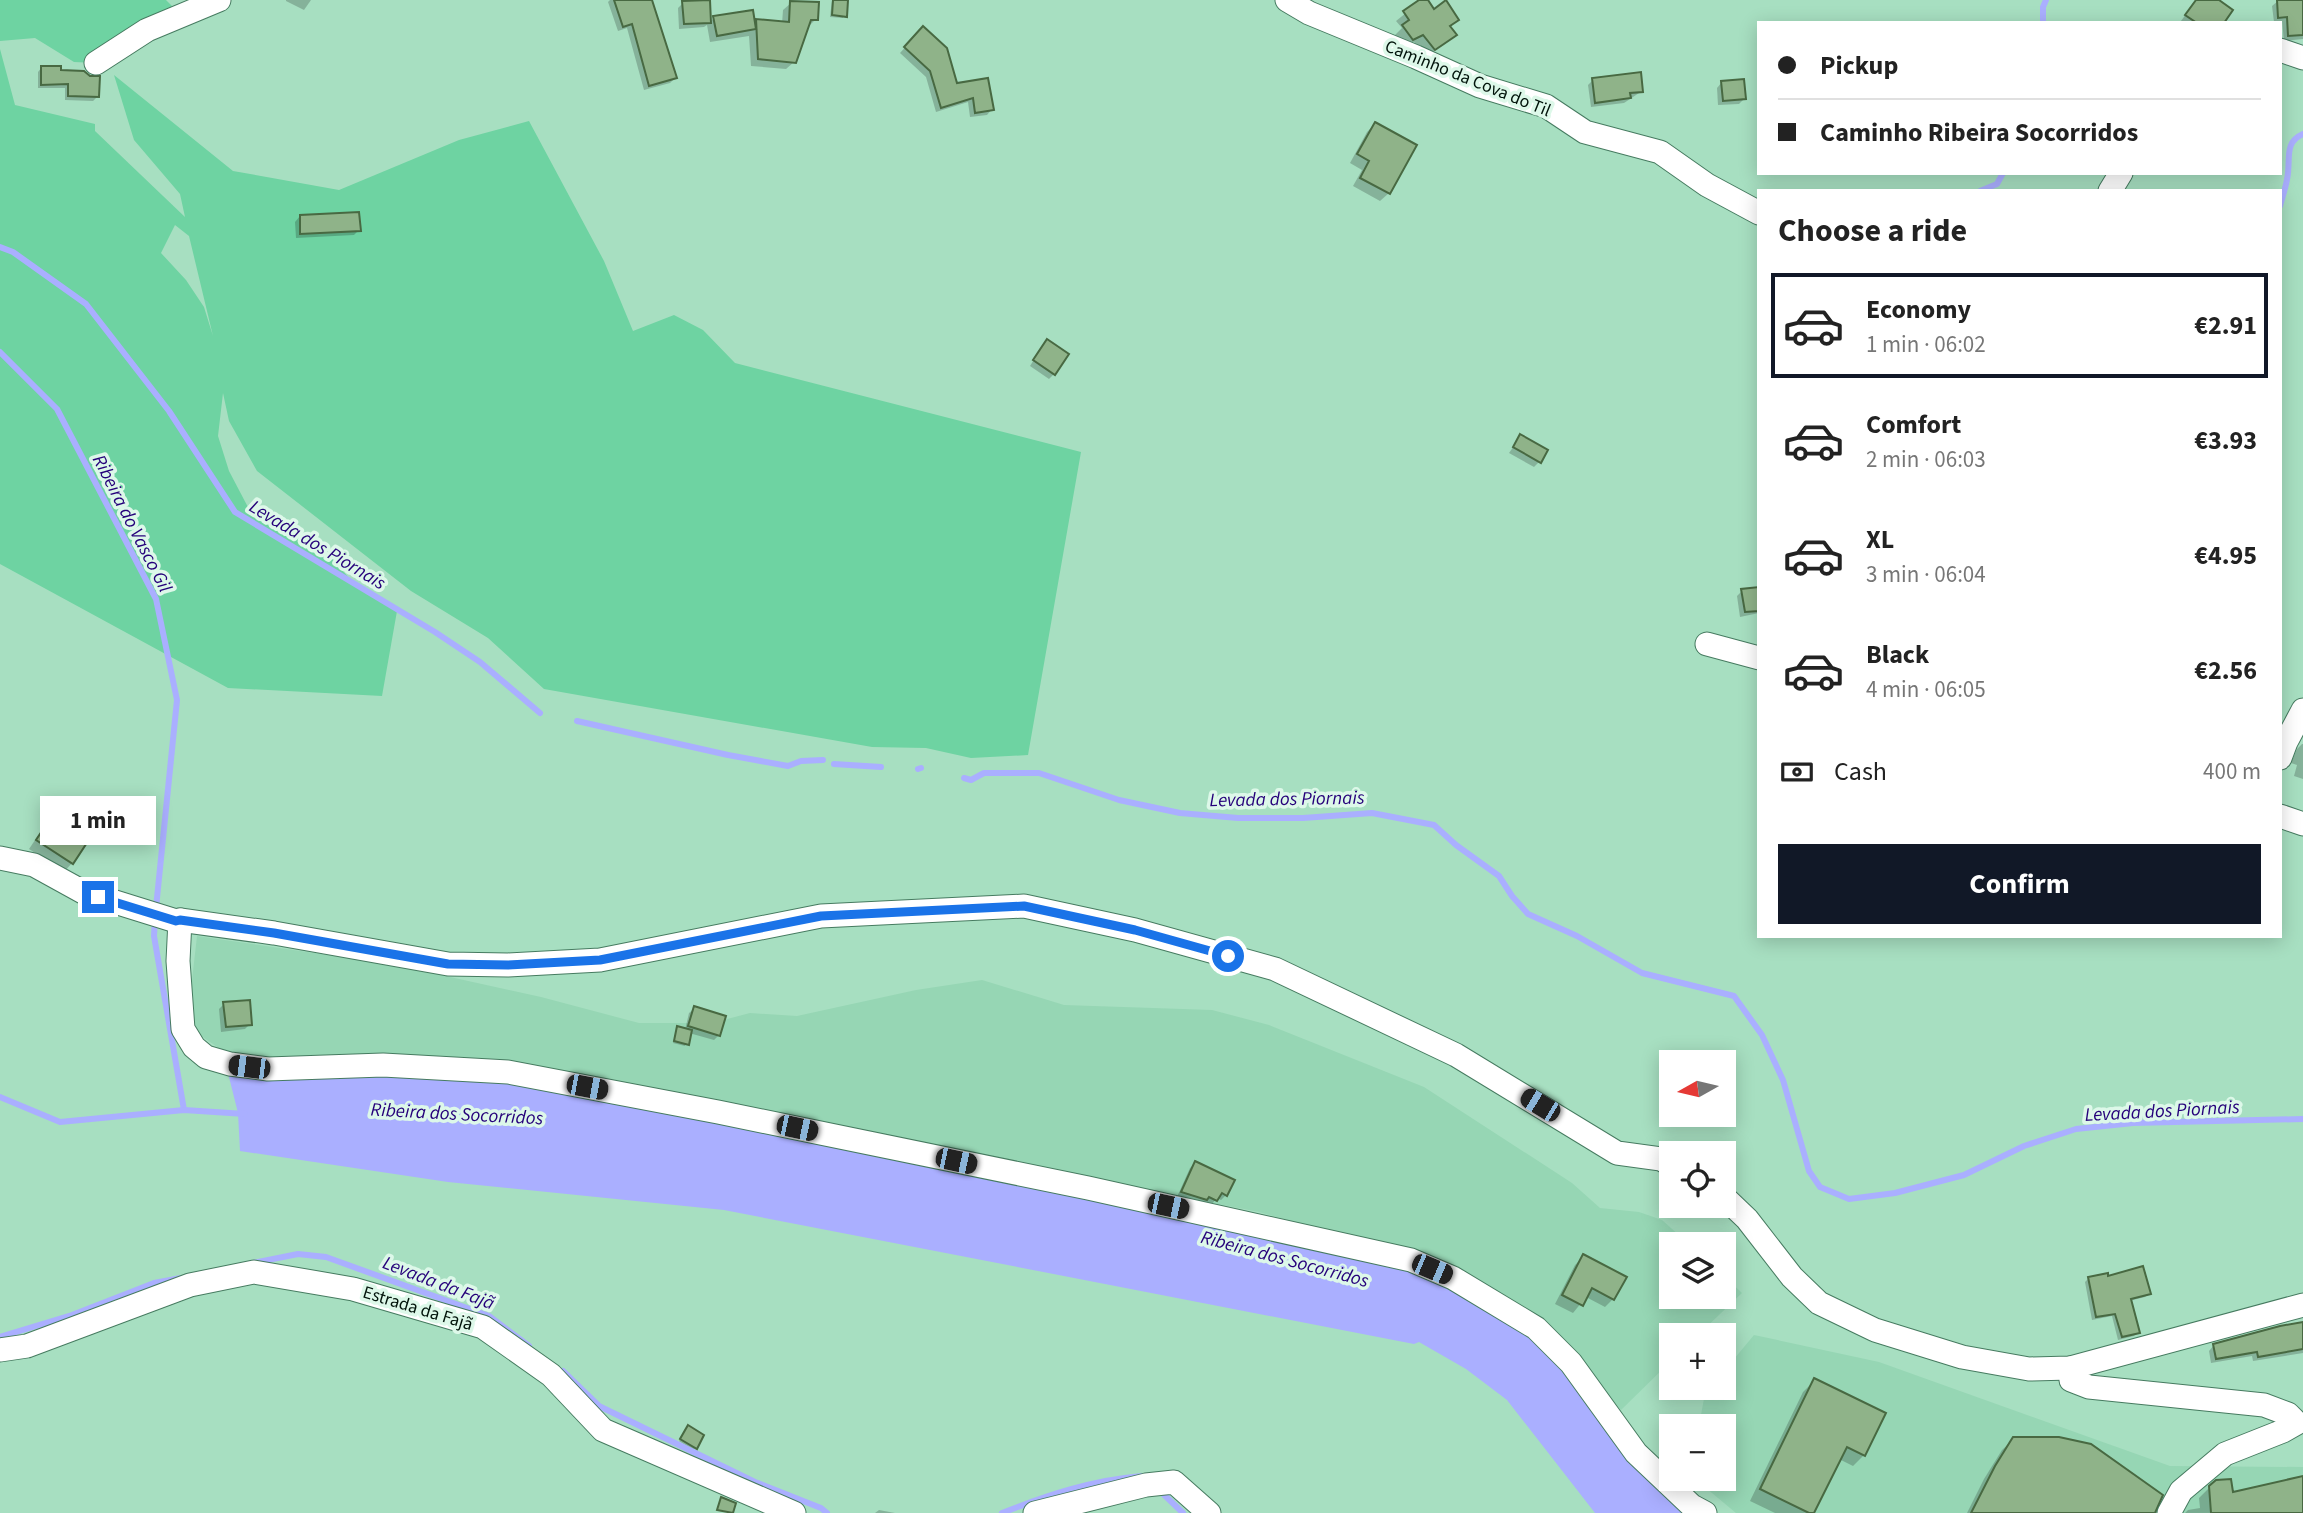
<!DOCTYPE html>
<html lang="en">
<head>
<meta charset="utf-8">
<style>
  :root { --surface:#fff; --page:#f2f2f2; --text:#222; --muted:#767676; --line:#e0e0e0; --accent:#111827 }
  body { margin:0; font-family:"Source Sans 3",sans-serif; background:var(--page); color:var(--text); height:100vh; display:flex; flex-direction:column; font-size:26px; white-space:nowrap }
  * { box-sizing:border-box; margin:0 }
  p { font-size:23px; color:var(--muted) }
  .icon { flex:none; width:38px; height:38px; fill:none; stroke:currentColor; stroke-width:2; stroke-linecap:round; stroke-linejoin:round }
  .map { position:relative; flex:1; overflow:hidden }
  .panel { position:absolute; left:1757px; top:189px; width:525px; height:749px; display:flex; flex-direction:column; background:var(--surface); border-radius:0px; box-shadow:0 4px 18px #0003 }
  .panel>* { flex:none }
  .hud { position:absolute; left:1757px; top:21px; width:525px; height:154px; border-radius:0px; box-shadow:0 4px 18px #0003; display:grid; align-content:center; height:154px; padding:0 21px; background:var(--surface) }
  .needle { width:46px; rotate:262deg }
  .tools { position:absolute; left:1659px; top:1050px; display:grid; gap:14px }
  .tools a { display:grid; place-items:center; width:77px; height:77px; border-radius:0px; background:var(--surface); box-shadow:0 4px 18px #0003; font-size:35px }
  .end { position:absolute; width:32px; height:32px; margin:-16px; border:9px solid #1a73e8; background:#fff; box-shadow:0 0 0 4px #fff }
  .from { border-radius:50% }
  .bubble { position:absolute; height:49px; border-radius:0px; background:var(--surface); box-shadow:0 4px 18px #0003; font-size:23px; font-weight:700; line-height:49px; text-align:center }
  .car { position:absolute; width:21px; height:42px; margin:-21px -10px; border-radius:9px; box-shadow:0 0 5px 2px #0007; background:linear-gradient(#222 24%,#8ab4d8 0 40%,#222 0 76%,#8ab4d8 0 86%,#222 0) }
  .hud b { display:flex; align-items:center; gap:24px; height:66px; font-size:26px }
  .hud b+b { border-top:2px solid var(--line) }
  .hud i { width:18px; height:18px; background:var(--text) }
  ul { padding:0; list-style:none }
  li { display:flex; align-items:center; gap:21px; height:105px; margin:0 14px 10px; padding:0 7px; border:4px solid transparent; border-radius:0px }
  li div { flex:1 }
  li b { display:block; font-size:26px }
  li em { font-style:normal; font-weight:700 }
  li.on { border-color:var(--accent) }
  li>.icon { width:63px; height:63px; stroke-width:1.5 }
  h2 { padding:0 21px; font-size:32px; line-height:84px }
  .pay { display:flex; align-items:center; gap:18px; height:77px; padding:0 21px; font-size:26px }
  .pay p { margin-inline-start:auto }
  .cta { display:flex; gap:14px; margin-top:auto; padding:14px 21px }
  .cta a { flex:1; height:80px; border-radius:0px; background:var(--accent); color:#fff; font-size:28px; font-weight:700; line-height:80px; text-align:center }
  .map>svg:first-child { display:block }
  .built { fill:#96d6b4 }
  .green { fill:#6ed3a2; fill-rule:evenodd }
  .water { fill:#aaafff }
  .shadow { fill:#0003 }
  .lines { fill:none; stroke-linecap:round; stroke-linejoin:round }
  .stream { stroke:#aaafff; stroke-width:6 }
  .building { fill:#8fb389; stroke:#486942; stroke-width:2 }
  .minor-casing { stroke:#467b60; stroke-width:25 }
  .minor { stroke:#fff; stroke-width:23 }
  .route { stroke:#1a73e8; stroke-width:9 }
  .labels { text-anchor:middle; stroke-width:7; stroke-linejoin:round; paint-order:stroke }
  .street-label { font-size:18px; fill:#01130a; stroke:#ddf8e9 }
  .water-label { font-size:19px; font-style:italic; fill:#25007a; stroke:#ddf8e9 }
</style>
</head>
<body>
<div class="map">
<svg width="2303" height="1513" viewBox="0 0 2303 1513">
  <rect width="100%" height="100%" fill="#a7dfc1"/>
  <g class="built">
    <polygon points="197,936 396,965 541,997 639,1023 712,1023 750,1013 797,1016 916,990 982,980 1064,1005 1212,1010 1269,1025 1424,1087 1572,1183 1600,1208 1639,1212 1662,1220 1689,1244 1671,1244 1671,1297 1724,1297 1724,1276 1742,1293 1698,1335 1671,1335 1671,1361 1621,1410 1551,1330 1450,1266 1259,1212 979,1157 257,1059 220,1049 197,1033 190,998"/>
    <polygon points="1754,1335 1879,1362 2170,1466 2303,1467 2303,1513 1736,1513 1706,1488 1702,1479 1724,1479 1724,1426 1699,1426 1705,1393 1710,1388 1724,1388 1724,1371"/>
  </g>
  <g class="green">
    <polygon points="0,0 166,0 172,6 147,30 96,63 74,62 35,38 0,41"/>
    <path d="M 0,49 L 15,105 L 95,124 L 95,131 L 185,217 L 180,194 L 134,140 L 114,75 L 233,171 L 339,190 L 459,140 L 529,121 L 604,261 L 633,331 L 674,315 L 703,330 L 735,363 L 1081,452 L 1028,755 L 971,758 L 926,748 L 872,747 L 544,689 L 488,638 L 411,591 L 257,471 L 229,421 L 223,393 L 218,436 L 229,471 L 250,511 L 287,524 L 327,553 L 349,578 L 397,611 L 382,696 L 228,688 L 0,564 ZM 175,225 L 189,236 L 213,336 L 204,307 L 186,280 L 161,253 Z"/>
  </g>
  <polygon class="water" points="228,1073 506,1077 1412,1265 1542,1342 1697,1513 1595,1513 1507,1400 1466,1369 1419,1342 1414,1344 724,1210 448,1182 240,1151 238,1113"/>
  <g class="shadow">
    <polygon points="311,0 304,10 286,1 286,0"/>
    <polygon points="610,0 650,0 675,78 670,83 644,90 627,28 618,31 608,2"/>
    <polygon points="832,0 846,0 843,18 830,17"/>
    <polygon points="1422,0 1426,0 1433,11 1457,19 1449,27 1455,35 1426,57 1414,42 1404,48 1395,35 1402,28 1396,21"/>
    <polygon points="2196,0 2216,0 2222,23 2185,23 2181,21"/>
    <polygon points="2303,0 2303,39 2284,41 2282,21 2274,22 2272,6 2278,1"/>
    <polygon points="683,3 709,23 714,18 753,24 756,21 782,24 783,10 791,3 816,19 808,27 794,62 786,69 751,66 749,36 710,42 707,25 704,27 679,29 678,8"/>
    <polygon points="923,28 955,85 992,109 987,115 970,117 968,102 936,112 926,77 900,53"/>
    <polygon points="42,67 60,71 98,96 93,101 65,100 65,88 38,88 38,72"/>
    <polygon points="1593,80 1642,91 1624,103 1591,107 1588,85"/>
    <polygon points="1722,82 1744,99 1739,104 1718,105 1717,88"/>
    <polygon points="1375,124 1389,193 1380,201 1353,186 1362,170 1350,163 1367,132"/>
    <polygon points="300,216 359,230 354,235 296,238 295,222"/>
    <polygon points="1042,347 1054,374 1049,379 1030,366"/>
    <polygon points="1521,436 1539,462 1534,467 1509,453"/>
    <polygon points="1759,589 1759,613 1740,617 1737,596 1742,591"/>
    <polygon points="2302,744 2303,744 2303,779 2294,776 2297,765 2291,763 2297,749"/>
    <polygon points="58,810 92,832 72,863 64,872 29,849 50,818"/>
    <polygon points="224,1004 250,1024 245,1029 221,1032 219,1009"/>
    <polygon points="695,1008 719,1035 714,1040 689,1033 685,1046 673,1043 676,1030 678,1028 685,1030 689,1013"/>
    <polygon points="1195,1163 1226,1195 1221,1200 1217,1198 1211,1205 1203,1202 1200,1205 1177,1197 1190,1168"/>
    <polygon points="1584,1256 1613,1299 1605,1307 1586,1297 1573,1313 1555,1304 1575,1265"/>
    <polygon points="2089,1278 2107,1278 2149,1293 2145,1297 2129,1301 2138,1332 2134,1336 2118,1340 2112,1316 2092,1320 2085,1282"/>
    <polygon points="2303,1324 2303,1353 2253,1361 2252,1356 2211,1363 2209,1351 2214,1345"/>
    <polygon points="1815,1380 1864,1455 1853,1466 1839,1459 1813,1513 1775,1513 1750,1501 1803,1392"/>
    <polygon points="686,1430 695,1448 693,1450 679,1441"/>
    <polygon points="2014,1439 2154,1513 1967,1513 1984,1479 2002,1450"/>
    <polygon points="2303,1478 2303,1513 2185,1513 2188,1510 2200,1508 2199,1498 2210,1487 2231,1494"/>
    <polygon points="879,1510 895,1513 875,1513"/>
  </g>
  <g class="lines">
    <g class="stream">
      <polyline points="2043,23 2043,7 2046,0"/>
      <polyline points="1980,191 1997,184 2003,173"/>
      <path d="M 2280,206 C 2283,195 2287,184 2288,173 C 2290,156 2285,142 2303,134"/>
      <polyline points="0,247 13,252 86,304 169,411 235,512 435,632 480,662 540,713"/>
      <polyline points="0,352 57,409 156,599 177,700 156,908"/>
      <polyline points="577,721 728,755 788,766 801,761 823,760"/>
      <polyline points="834,764 881,767"/>
      <polyline points="918,769 921,768"/>
      <polyline points="964,778 971,780 984,773 1039,773 1119,800 1180,813 1238,818 1303,818 1372,813 1434,825 1456,845 1499,876 1512,896 1528,914 1577,936 1642,973 1734,996 1762,1035 1783,1080 1809,1171 1820,1187 1849,1199 1895,1193 1964,1175 2024,1146 2076,1129 2133,1123 2303,1119"/>
      <polyline points="155,919 154,936 184,1110"/>
      <polyline points="0,1097 60,1122 184,1110 245,1114"/>
      <polyline points="253,1263 298,1254 326,1257 489,1316 529,1346"/>
      <polyline points="0,1337 72,1315 154,1283 181,1278"/>
      <polyline points="563,1371 599,1406 755,1482 821,1508 827,1513"/>
      <polyline points="1158,1489 1183,1513"/>
      <path d="M 1002,1513 C 1048,1495 1093,1480 1142,1476"/>
    </g>
  </g>
  <g class="building">
    <polygon points="614,0 652,0 677,78 649,86 632,24 623,27"/>
    <polygon points="710,0 711,23 684,24 682,1"/>
    <polygon points="833,0 848,0 847,17 832,15"/>
    <polygon points="1419,0 1428,0 1434,9 1446,0 1459,20 1450,26 1457,35 1435,50 1423,35 1413,40 1402,25 1409,20 1403,11"/>
    <polygon points="2196,0 2219,0 2233,10 2224,23 2197,23 2185,15"/>
    <polygon points="2277,0 2303,0 2303,35 2288,36 2287,17 2278,18"/>
    <polygon points="790,1 819,2 818,20 811,20 796,63 758,59 756,19 789,22"/>
    <polygon points="753,10 756,29 717,36 713,16"/>
    <polygon points="923,26 947,48 957,83 988,78 994,110 975,113 973,98 941,108 930,71 904,47"/>
    <polygon points="41,66 61,66 61,70 84,71 90,76 100,76 99,97 68,96 68,84 41,85"/>
    <polygon points="1641,72 1643,92 1630,93 1631,98 1595,103 1592,78"/>
    <polygon points="1744,79 1746,99 1723,101 1721,81"/>
    <polygon points="1375,122 1417,145 1390,194 1360,178 1369,161 1357,154"/>
    <polygon points="359,212 361,231 300,234 300,215"/>
    <polygon points="1047,339 1069,354 1055,375 1033,360"/>
    <polygon points="1520,434 1548,450 1541,463 1513,447"/>
    <polygon points="1759,587 1759,611 1745,612 1741,589"/>
    <polygon points="58,807 94,832 73,864 36,840"/>
    <polygon points="250,1000 252,1025 226,1027 223,1002"/>
    <polygon points="694,1006 726,1016 720,1036 688,1026"/>
    <polygon points="677,1026 692,1030 689,1045 674,1041"/>
    <polygon points="1195,1161 1235,1180 1227,1196 1222,1193 1217,1201 1209,1197 1207,1200 1181,1192"/>
    <polygon points="1583,1254 1627,1277 1614,1300 1592,1288 1583,1306 1562,1295"/>
    <polygon points="2143,1266 2151,1294 2131,1299 2140,1333 2122,1337 2115,1314 2096,1317 2088,1277 2108,1273 2108,1276"/>
    <polygon points="2303,1322 2303,1349 2258,1357 2257,1352 2216,1359 2213,1344 2280,1326"/>
    <polygon points="1814,1378 1886,1413 1865,1456 1847,1447 1814,1513 1809,1513 1760,1489"/>
    <polygon points="688,1425 704,1435 697,1449 680,1439"/>
    <polygon points="2013,1437 2059,1437 2091,1444 2163,1495 2155,1513 1971,1513 1995,1466"/>
    <polygon points="2303,1476 2303,1513 2211,1513 2209,1486 2216,1480 2231,1479 2233,1492"/>
    <polygon points="721,1497 736,1503 733,1513 717,1510"/>
  </g>
  <g class="lines">
    <defs>
      <g id="minor">
        <polyline points="1287,0 1309,13 1416,57 1480,86 1546,106 1585,132 1660,152 1707,185 1759,213"/>
        <polyline points="2280,50 2303,58"/>
        <polyline points="96,63 147,30 219,0"/>
        <polyline points="2110,191 2121,173"/>
        <polyline points="1707,644 1759,658"/>
        <polyline points="2280,758 2286,742 2303,710"/>
        <polyline points="2280,816 2303,824"/>
        <polyline points="0,858 34,865 83,892 176,921 180,920 274,933 448,964 508,965 600,960 821,916 1024,906 1135,930 1275,969 1456,1055 1617,1153 1661,1159 1671,1165"/>
        <polyline points="180,920 178,961 183,1029 194,1047 206,1057 230,1064 268,1069 383,1065 508,1072 718,1112 1088,1188 1411,1260 1453,1278 1536,1328 1571,1363 1636,1453 1692,1506 1705,1513"/>
        <polyline points="1724,1197 1747,1219 1792,1277 1819,1303 1875,1330 1962,1357 2029,1369 2070,1368 2303,1305"/>
        <polyline points="0,1350 27,1346 190,1285 254,1272 353,1289 483,1327 551,1375 603,1430 794,1513"/>
        <polyline points="2070,1368 2071,1380 2089,1387 2264,1405 2288,1414 2297,1423 2283,1431 2225,1454 2181,1491 2169,1513"/>
        <polyline points="1035,1513 1146,1485 1174,1482 1209,1513"/>
      </g>
    </defs>
    <use href="#minor" class="minor-casing"/>
    <use href="#minor" class="minor"/>
  </g>
  <g class="lines">
    <polyline class="route" points="98,897 176,921 180,920 274,933 448,964 508,965 600,960 821,916 1024,906 1135,930 1228,956"/>
  </g>
  <g class="labels">
    <g class="street-label">
      <text transform="translate(1468 78) rotate(22)" y="6">Caminho da Cova do Til</text>
      <text transform="translate(418 1308) rotate(17)" y="6">Estrada da Fajã</text>
    </g>
    <g class="water-label">
      <text transform="translate(133 523) rotate(63)" y="7">Ribeira do Vasco Gil</text>
      <text transform="translate(318 544) rotate(31)" y="7">Levada dos Piornais</text>
      <text transform="translate(1287 798) rotate(-1)" y="7">Levada dos Piornais</text>
      <text transform="translate(2162 1110) rotate(-3)" y="7">Levada dos Piornais</text>
      <text transform="translate(457 1113) rotate(3)" y="7">Ribeira dos Socorridos</text>
      <text transform="translate(1285 1258) rotate(15)" y="7">Ribeira dos Socorridos</text>
      <text transform="translate(439 1282) rotate(21)" y="7">Levada da Fajã</text>
    </g>
  </g>
</svg>
<div class="tools">
<a><svg class="needle" viewBox="-14 -14 28 28"><path d="M0-13l5 13h-10z" fill="#e53935"/><path d="M0 13l5-13h-10z" fill="#767676"/></svg></a>
<a><svg class="icon" aria-label="locate" viewBox="0 0 24 24"><circle cx="12" cy="12" r="6"/><path d="M12 2v4M12 18v4M2 12h4M18 12h4"/></svg></a>
<a><svg class="icon" aria-label="layers" viewBox="0 0 24 24"><path d="M12 4l9 5-9 5-9-5zM3 14l9 5 9-5"/></svg></a>
<a>+</a>
<a>−</a>
</div>
<i class="end from" style="left:1228px;top:956px"></i>
<i class="end" style="left:98px;top:897px"></i>
<div class="bubble" style="left:40px;top:796px;width:116px">1 min</div>
<i class="car" style="left:249px;top:1067px;rotate:277deg"></i>
<i class="car" style="left:587px;top:1087px;rotate:101deg"></i>
<i class="car" style="left:1540px;top:1105px;rotate:301deg"></i>
<i class="car" style="left:797px;top:1128px;rotate:102deg"></i>
<i class="car" style="left:956px;top:1161px;rotate:102deg"></i>
<i class="car" style="left:1168px;top:1206px;rotate:102deg"></i>
<i class="car" style="left:1432px;top:1269px;rotate:113deg"></i>
<div class="hud">
<b><i class="from"></i>Pickup</b>
<b><i></i>Caminho Ribeira Socorridos</b>
</div>
<section class="panel">
<h2>Choose a ride</h2>
<ul>
<li class="on"><svg class="icon" aria-label="car" viewBox="0 0 24 24"><path d="M5 17H2v-5l4-1 3-4h7l3 4 3 1v5h-3M9 17h6M6 11h13"/><circle cx="7" cy="17" r="2"/><circle cx="17" cy="17" r="2"/></svg><div><b>Economy</b><p>1 min · 06:02</p></div><em>€2.91</em></li>
<li><svg class="icon" aria-label="car" viewBox="0 0 24 24"><path d="M5 17H2v-5l4-1 3-4h7l3 4 3 1v5h-3M9 17h6M6 11h13"/><circle cx="7" cy="17" r="2"/><circle cx="17" cy="17" r="2"/></svg><div><b>Comfort</b><p>2 min · 06:03</p></div><em>€3.93</em></li>
<li><svg class="icon" aria-label="car" viewBox="0 0 24 24"><path d="M5 17H2v-5l4-1 3-4h7l3 4 3 1v5h-3M9 17h6M6 11h13"/><circle cx="7" cy="17" r="2"/><circle cx="17" cy="17" r="2"/></svg><div><b>XL</b><p>3 min · 06:04</p></div><em>€4.95</em></li>
<li><svg class="icon" aria-label="car" viewBox="0 0 24 24"><path d="M5 17H2v-5l4-1 3-4h7l3 4 3 1v5h-3M9 17h6M6 11h13"/><circle cx="7" cy="17" r="2"/><circle cx="17" cy="17" r="2"/></svg><div><b>Black</b><p>4 min · 06:05</p></div><em>€2.56</em></li>
</ul>
<div class="pay"><svg class="icon" aria-label="cash" viewBox="0 0 24 24"><path d="M3 7h18v10H3z"/><circle cx="12" cy="12" r="2"/></svg>Cash<p>400 m</p></div>
<div class="cta"><a>Confirm</a></div>
</section>
</div>
</body>
</html>
